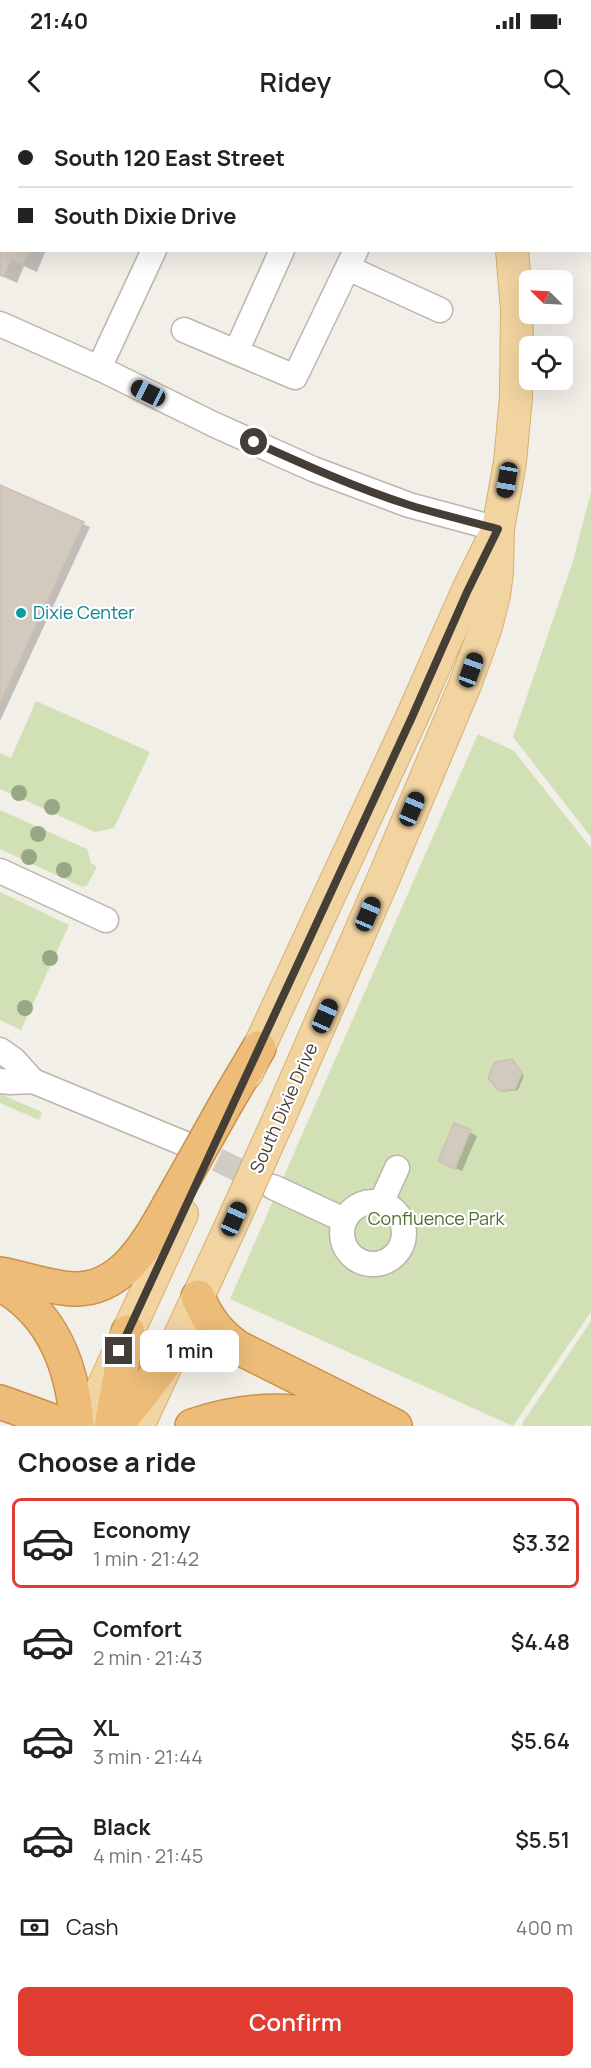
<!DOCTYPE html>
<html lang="en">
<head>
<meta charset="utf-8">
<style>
  :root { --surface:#fff; --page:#f6f6f6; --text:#222; --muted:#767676; --line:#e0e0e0; --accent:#df3d31 }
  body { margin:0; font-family:Manrope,sans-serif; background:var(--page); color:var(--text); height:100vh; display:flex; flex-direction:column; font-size:22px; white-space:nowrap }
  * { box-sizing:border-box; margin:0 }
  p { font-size:20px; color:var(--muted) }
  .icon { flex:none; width:33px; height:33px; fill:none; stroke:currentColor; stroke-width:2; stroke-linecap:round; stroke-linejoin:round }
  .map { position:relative; height:1306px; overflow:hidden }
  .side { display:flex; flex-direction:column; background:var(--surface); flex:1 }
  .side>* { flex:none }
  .top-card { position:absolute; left:0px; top:0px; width:591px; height:132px; box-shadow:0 6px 24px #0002; display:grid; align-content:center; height:132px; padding:0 18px; background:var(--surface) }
  .needle { width:39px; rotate:294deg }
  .tools { position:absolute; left:519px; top:150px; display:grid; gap:12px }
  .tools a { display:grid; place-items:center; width:54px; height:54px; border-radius:9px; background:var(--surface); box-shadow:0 6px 24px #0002; font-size:30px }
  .end { position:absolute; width:27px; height:27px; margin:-14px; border:8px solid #443e37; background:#fff; box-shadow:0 0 0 3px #fff }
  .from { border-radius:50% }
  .bubble { position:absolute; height:42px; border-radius:9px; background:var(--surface); box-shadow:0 6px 24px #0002; font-size:20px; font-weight:600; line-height:42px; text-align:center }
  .car { position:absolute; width:18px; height:36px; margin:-18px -9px; border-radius:8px; box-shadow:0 0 4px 2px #0007; background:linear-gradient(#222 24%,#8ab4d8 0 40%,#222 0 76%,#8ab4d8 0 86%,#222 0) }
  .top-card b { display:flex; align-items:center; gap:21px; height:57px; font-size:22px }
  .top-card b+b { border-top:2px solid var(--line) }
  .top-card i { width:15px; height:15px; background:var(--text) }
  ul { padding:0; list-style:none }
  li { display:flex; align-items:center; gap:18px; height:90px; margin:0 12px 9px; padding:0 6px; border:3px solid transparent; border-radius:9px }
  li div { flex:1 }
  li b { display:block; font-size:22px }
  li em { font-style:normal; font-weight:600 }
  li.on { border-color:var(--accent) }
  li>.icon { width:54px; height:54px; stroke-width:1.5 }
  h2 { padding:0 18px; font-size:27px; line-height:72px }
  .pay { display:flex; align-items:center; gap:15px; height:66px; padding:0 18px; font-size:22px }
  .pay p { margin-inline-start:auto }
  .cta { display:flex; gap:12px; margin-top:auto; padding:12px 18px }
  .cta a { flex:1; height:69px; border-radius:9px; background:var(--accent); color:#fff; font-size:24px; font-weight:600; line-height:69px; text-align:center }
  .status { display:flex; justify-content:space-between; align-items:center; height:42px; padding:0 30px; background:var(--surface); direction:ltr }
  .status svg { height:16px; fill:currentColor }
  header { display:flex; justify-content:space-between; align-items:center; height:78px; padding:0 18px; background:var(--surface); font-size:27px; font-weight:600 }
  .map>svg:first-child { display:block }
  .green { fill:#d1e1b5 }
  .shadow { fill:#0003 }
  .building { fill:#d2c9bf; stroke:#ccc0b3; stroke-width:1.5 }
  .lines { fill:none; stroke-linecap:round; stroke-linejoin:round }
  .minor-tunnel { stroke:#cfcbc5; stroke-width:24; stroke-dasharray:24 12; stroke-linecap:butt }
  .minor-casing { stroke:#bcb5ab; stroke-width:27 }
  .major-casing { stroke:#d5b073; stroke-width:34 }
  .highway-casing { stroke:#ca914a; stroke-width:36 }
  .minor { stroke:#fff; stroke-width:24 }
  .major { stroke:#f2d4a1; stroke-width:32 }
  .highway { stroke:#ecbc78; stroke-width:33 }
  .major-bridge-casing { stroke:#d5b073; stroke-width:34; stroke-linecap:butt }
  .highway-bridge-casing { stroke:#ca914a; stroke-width:36; stroke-linecap:butt }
  .major-bridge { stroke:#f2d4a1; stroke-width:32 }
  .highway-bridge { stroke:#ecbc78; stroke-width:33 }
  .tree { fill:#98a884 }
  .route { stroke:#443e37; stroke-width:8 }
  .culture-dot { fill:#0f9aa8; stroke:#fff; stroke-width:2 }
  .labels { text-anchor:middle; stroke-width:4.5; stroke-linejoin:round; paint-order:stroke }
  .culture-label { font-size:18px; fill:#0d838f; stroke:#fff; text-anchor:start }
  .street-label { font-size:18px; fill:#443e37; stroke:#fff }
  .park-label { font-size:18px; fill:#4e6f32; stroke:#fff }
</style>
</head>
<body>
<div class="status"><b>21:40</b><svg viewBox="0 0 49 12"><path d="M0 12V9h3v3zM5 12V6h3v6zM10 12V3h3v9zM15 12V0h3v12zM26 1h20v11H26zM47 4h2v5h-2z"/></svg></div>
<header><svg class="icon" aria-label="back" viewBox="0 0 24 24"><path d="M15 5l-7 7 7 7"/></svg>Ridey<svg class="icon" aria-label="search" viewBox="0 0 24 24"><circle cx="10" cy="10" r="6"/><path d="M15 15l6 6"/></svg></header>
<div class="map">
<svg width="591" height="1306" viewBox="0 0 591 1306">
  <rect width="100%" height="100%" fill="#f2eee8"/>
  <g class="green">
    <polygon points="591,372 591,717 513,617 573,441"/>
    <polygon points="36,581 150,632 114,708 95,712 0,669 0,633 11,638"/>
    <polygon points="478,614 514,631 591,728 591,1192 513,1306 230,1179"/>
    <polygon points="0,690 87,729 91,743 97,747 87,766 82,767 0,729"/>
    <polygon points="0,772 69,805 21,910 0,900"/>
    <polygon points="0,974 42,992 39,1000 0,983"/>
    <polygon points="591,1201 591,1306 522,1306 523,1302"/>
  </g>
  <g class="shadow">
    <polygon points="2,54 2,130 46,130 37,152 24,146 17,163 0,155"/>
    <polygon points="0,367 90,407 0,601"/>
    <polygon points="512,941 524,956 518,970 503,972 500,970"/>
    <polygon points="455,1005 477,1016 462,1051 446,1044"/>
  </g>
  <g class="building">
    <polygon points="24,0 86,0 88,1 23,2"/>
    <polygon points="2,51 2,130 30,130 23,145 11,140 4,157 0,155"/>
    <polygon points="0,365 84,402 0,583"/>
    <polygon points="512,939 522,953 515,969 499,971 488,958 495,942"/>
    <polygon points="454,1003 471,1010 455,1049 438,1041"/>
  </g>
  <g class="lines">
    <polyline class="minor-tunnel" points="185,1024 267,1064"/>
    <defs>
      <g id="minor">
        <polyline points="213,2 214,0"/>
        <polyline points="348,148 440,190"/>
        <polyline points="0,204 99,248 215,305 313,349 409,385 498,409"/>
        <polyline points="184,210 295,257 356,130"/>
        <polyline points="236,232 282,130"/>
        <polyline points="99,248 154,130"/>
        <polyline points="0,751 106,800"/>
        <polyline points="0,930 14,940 33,961"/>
        <polyline points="0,961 10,962 33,961 183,1023"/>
        <polyline points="273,1067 344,1100"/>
        <circle cx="373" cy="1113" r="31"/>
        <polyline points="381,1083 397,1048"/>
      </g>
      <g id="major">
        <polyline points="481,0 481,2"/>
        <polyline points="247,953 412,597 467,472 494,417"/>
        <polyline points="277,1003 385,755 465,565 486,507 494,475 497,452 498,409 510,342 516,277 517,189 512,130"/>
        <polyline points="85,1306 182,1094"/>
        <polyline points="138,1306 228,1112"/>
      </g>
      <g id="highway">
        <polyline points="227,982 259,928"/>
        <path d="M 0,1154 C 21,1158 42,1165 63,1168 C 117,1177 145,1128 168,1087"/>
        <path d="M 0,1164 C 53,1193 73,1248 77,1306"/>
        <path d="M 198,1177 C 207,1199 218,1213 237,1227 L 395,1306"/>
        <polyline points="0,1282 50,1300"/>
        <polyline points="111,1306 128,1212"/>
        <polyline points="115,1306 144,1271 172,1233"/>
        <path d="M 192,1306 C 254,1285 299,1289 362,1302"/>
      </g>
    </defs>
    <use href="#minor" class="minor-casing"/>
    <use href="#major" class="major-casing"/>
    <use href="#highway" class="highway-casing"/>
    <use href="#minor" class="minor"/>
    <use href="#major" class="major"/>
    <use href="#highway" class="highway"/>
    <defs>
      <polyline id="major-bridge" points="228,1112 277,1003"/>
      <polyline id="highway-bridge" points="168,1087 227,982"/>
    </defs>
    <use href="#major-bridge" class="major-bridge-casing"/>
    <use href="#highway-bridge" class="highway-bridge-casing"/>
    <use href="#major-bridge" class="major-bridge"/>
    <use href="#highway-bridge" class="highway-bridge"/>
  </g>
  <g class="tree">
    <circle cx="19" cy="673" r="8"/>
    <circle cx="52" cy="687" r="8"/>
    <circle cx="38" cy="714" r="8"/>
    <circle cx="29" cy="737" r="8"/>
    <circle cx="64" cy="750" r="8"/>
    <circle cx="50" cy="838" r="8"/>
    <circle cx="25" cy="888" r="8"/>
  </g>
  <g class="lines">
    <path class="route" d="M 119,1231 L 412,597 L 467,472 L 498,409 C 468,401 438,394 409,385 C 356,368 305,345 254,322"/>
  </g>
  <circle class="culture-dot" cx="21" cy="493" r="6"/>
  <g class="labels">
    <g class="culture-label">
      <text x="33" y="499">Dixie Center</text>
    </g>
    <g class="street-label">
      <text transform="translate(284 988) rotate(-66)" y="6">South Dixie Drive</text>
    </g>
    <g class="park-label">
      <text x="436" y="1105">Confluence Park</text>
    </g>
  </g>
</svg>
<div class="tools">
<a><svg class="needle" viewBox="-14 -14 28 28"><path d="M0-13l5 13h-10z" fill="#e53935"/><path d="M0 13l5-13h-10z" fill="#767676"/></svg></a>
<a><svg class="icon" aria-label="locate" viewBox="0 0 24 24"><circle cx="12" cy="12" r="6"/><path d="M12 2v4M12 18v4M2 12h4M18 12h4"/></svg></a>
</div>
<i class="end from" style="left:254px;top:322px"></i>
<i class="end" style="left:119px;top:1231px"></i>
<div class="bubble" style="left:140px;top:1210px;width:99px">1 min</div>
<i class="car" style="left:148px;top:273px;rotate:296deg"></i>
<i class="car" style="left:507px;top:360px;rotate:190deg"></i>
<i class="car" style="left:471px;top:550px;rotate:20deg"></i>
<i class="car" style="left:412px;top:689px;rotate:23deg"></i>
<i class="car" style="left:368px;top:794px;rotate:23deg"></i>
<i class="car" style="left:325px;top:896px;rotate:24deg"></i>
<i class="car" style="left:234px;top:1099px;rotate:24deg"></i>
<div class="top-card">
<b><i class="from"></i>South 120 East Street</b>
<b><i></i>South Dixie Drive</b>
</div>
</div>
<section class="side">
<h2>Choose a ride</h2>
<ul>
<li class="on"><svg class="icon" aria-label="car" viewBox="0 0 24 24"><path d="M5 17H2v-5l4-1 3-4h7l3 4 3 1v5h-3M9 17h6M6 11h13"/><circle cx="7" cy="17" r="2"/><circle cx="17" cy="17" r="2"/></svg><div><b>Economy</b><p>1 min · 21:42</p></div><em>$3.32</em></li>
<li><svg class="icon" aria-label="car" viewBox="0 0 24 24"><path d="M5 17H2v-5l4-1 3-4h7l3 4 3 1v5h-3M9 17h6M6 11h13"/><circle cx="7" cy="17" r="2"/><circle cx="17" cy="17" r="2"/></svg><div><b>Comfort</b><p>2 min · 21:43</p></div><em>$4.48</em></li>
<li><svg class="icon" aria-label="car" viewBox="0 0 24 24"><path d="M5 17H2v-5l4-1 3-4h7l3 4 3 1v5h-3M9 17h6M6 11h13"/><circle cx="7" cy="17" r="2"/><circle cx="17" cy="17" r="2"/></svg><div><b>XL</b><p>3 min · 21:44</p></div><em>$5.64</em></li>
<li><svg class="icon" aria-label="car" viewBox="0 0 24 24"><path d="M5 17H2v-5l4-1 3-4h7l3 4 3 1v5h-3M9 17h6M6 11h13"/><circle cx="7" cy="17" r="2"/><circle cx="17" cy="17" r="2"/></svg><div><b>Black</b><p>4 min · 21:45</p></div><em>$5.51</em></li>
</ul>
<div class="pay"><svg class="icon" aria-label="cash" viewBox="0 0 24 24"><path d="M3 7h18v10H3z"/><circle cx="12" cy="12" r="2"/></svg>Cash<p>400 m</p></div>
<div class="cta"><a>Confirm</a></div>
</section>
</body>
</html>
